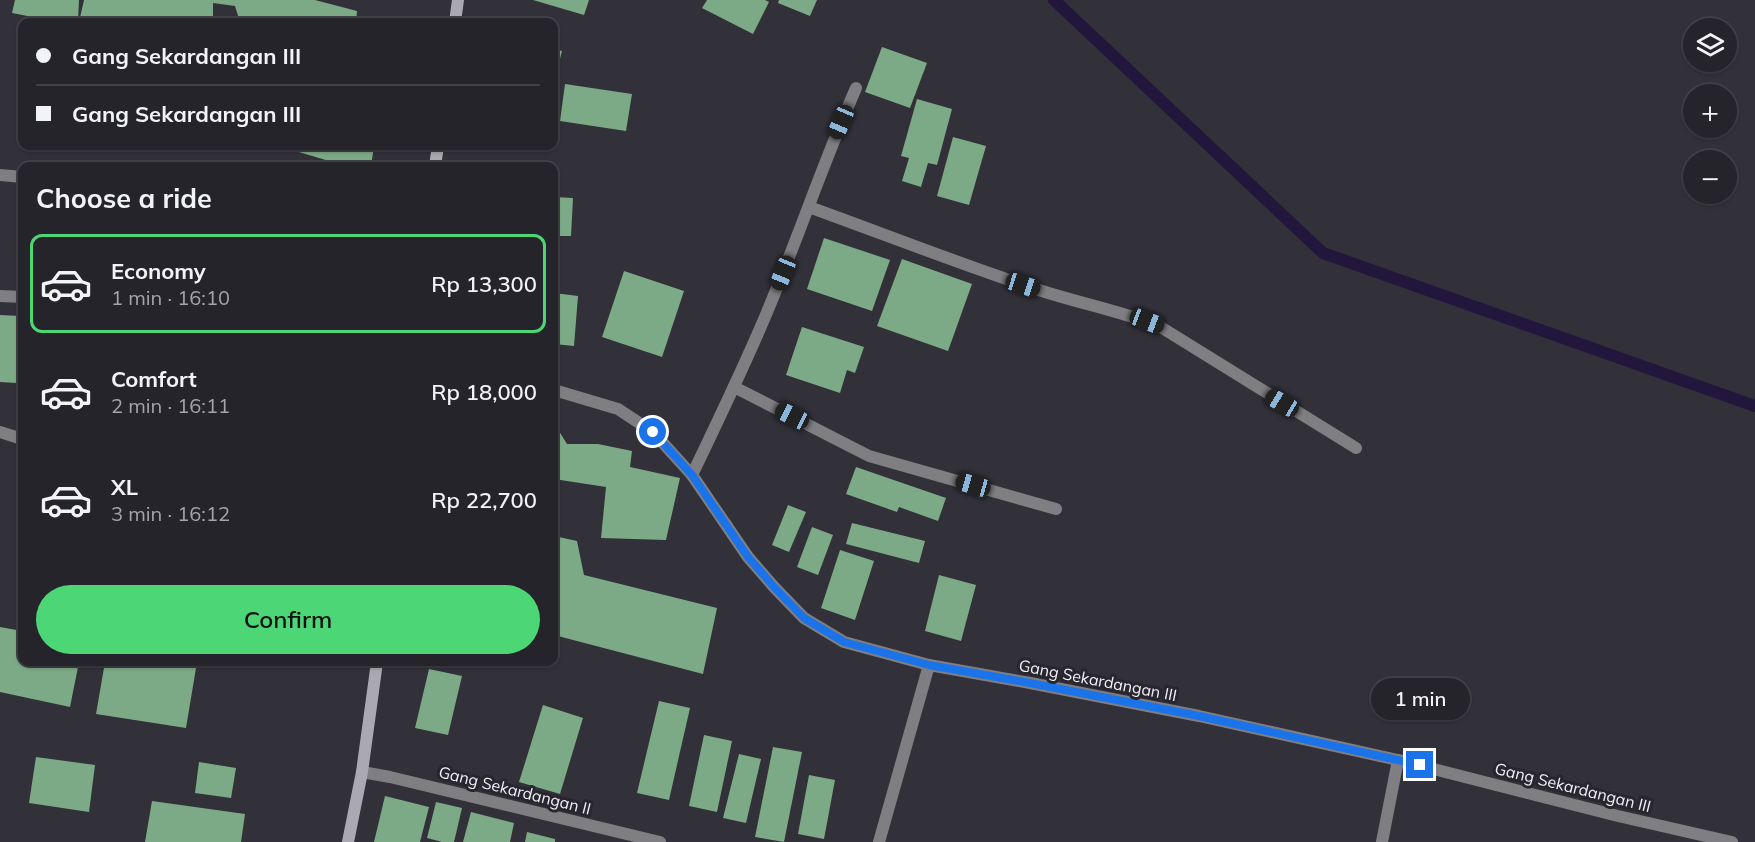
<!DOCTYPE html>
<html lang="en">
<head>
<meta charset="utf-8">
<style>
  :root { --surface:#26242b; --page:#323037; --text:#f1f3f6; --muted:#a4a4a9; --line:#424147; --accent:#4cd676 }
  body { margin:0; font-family:Mulish,sans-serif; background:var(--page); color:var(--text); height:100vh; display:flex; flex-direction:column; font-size:22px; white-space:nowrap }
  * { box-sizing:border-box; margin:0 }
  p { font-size:20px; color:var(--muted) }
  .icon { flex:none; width:33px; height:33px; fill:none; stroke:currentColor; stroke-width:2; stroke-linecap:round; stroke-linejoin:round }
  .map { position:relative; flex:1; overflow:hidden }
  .side { position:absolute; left:18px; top:162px; width:540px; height:504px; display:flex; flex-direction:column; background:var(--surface); border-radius:12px; box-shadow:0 2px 4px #0004,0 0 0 2px var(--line) }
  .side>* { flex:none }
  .guide { position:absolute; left:18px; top:18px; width:540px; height:132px; border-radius:12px; box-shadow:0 2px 4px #0004,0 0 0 2px var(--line); display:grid; align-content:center; height:132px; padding:0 18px; background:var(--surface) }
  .controls { position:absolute; left:1683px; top:18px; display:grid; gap:12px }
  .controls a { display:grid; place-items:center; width:54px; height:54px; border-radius:50%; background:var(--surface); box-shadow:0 2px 4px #0004,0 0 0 2px var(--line); font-size:30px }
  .end { position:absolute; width:27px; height:27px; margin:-14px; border:8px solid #1a73e8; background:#fff; box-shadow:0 0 0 3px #fff }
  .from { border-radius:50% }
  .bubble { position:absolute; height:42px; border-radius:21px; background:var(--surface); box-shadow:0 2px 4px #0004,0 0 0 2px var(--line); font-size:20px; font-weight:600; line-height:42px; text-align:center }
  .car { position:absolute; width:18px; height:36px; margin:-18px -9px; border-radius:8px; box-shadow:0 0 4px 2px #0007; background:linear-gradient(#222 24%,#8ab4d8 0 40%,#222 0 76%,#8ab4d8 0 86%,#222 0) }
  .guide b { display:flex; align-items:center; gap:21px; height:57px; font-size:22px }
  .guide b+b { border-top:2px solid var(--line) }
  .guide i { width:15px; height:15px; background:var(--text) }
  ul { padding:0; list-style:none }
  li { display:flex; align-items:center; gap:18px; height:99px; margin:0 12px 9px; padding:0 6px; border:3px solid transparent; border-radius:12px }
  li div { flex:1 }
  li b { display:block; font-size:22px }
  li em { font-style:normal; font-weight:600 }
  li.selected { border-color:var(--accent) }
  li>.icon { width:54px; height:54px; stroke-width:1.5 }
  h2 { padding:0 18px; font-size:27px; line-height:72px }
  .primary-button { display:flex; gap:12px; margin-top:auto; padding:12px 18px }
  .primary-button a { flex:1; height:69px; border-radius:36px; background:var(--accent); color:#111; font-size:24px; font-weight:600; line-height:69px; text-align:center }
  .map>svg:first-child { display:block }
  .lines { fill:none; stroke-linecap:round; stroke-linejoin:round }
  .stream { stroke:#23163c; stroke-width:12 }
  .building { fill:#7daa86 }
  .street { stroke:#7f7e82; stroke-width:12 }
  .secondary { stroke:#aba9b0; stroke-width:12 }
  .route { stroke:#1a73e8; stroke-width:8 }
  .labels { text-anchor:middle; stroke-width:6; stroke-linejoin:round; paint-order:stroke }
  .street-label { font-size:16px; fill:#f1f0f6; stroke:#28262e }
</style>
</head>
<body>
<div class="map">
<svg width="1755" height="842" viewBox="0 0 1755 842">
  <rect width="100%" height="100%" fill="#323039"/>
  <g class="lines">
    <polyline class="stream" points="1054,0 1323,253 1755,406"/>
  </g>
  <g class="building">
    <polygon points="15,0 79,0 78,22 58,22 12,13"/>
    <polygon points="84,0 315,0 357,11 356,22 240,22 235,6 213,3 213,18 178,17 177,22 79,22"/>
    <polygon points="533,0 589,0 584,15"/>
    <polygon points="707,0 765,0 769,2 753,34 702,8"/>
    <polygon points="779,0 817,0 810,16 778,3"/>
    <polygon points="882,47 927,63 910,108 865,92"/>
    <polygon points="554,49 562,51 554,82"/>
    <polygon points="565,84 632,94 626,131 560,121"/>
    <polygon points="917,99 952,109 937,165 928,163 921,187 902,181 909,158 901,156"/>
    <polygon points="953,137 986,146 969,205 937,196"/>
    <polygon points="292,146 374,146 371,166 346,166 292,150"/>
    <polygon points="554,197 573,198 571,236 554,236"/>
    <polygon points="824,238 890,260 872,311 807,289"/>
    <polygon points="554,245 557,245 555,271 554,271"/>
    <polygon points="902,259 972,284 948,351 877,326"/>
    <polygon points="624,271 684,291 662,357 602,337"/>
    <polygon points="554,293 578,296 574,346 554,344"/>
    <polygon points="0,315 20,316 17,383 0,382"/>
    <polygon points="802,327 864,347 855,373 847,370 840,393 786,375"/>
    <polygon points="554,423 567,444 598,444 632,451 630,467 680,478 666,540 601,538 606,487 554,479"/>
    <polygon points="856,467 946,498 938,521 899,507 897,512 846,494"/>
    <polygon points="788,505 806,512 789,552 772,545"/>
    <polygon points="852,523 925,541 919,563 846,544"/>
    <polygon points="812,527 833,535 818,575 797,567"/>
    <polygon points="554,536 577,541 584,575 717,608 703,674 554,635"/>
    <polygon points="840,550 874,561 855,620 821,608"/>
    <polygon points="939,575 976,585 961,641 925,631"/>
    <polygon points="0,627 22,631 22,662 79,662 70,707 0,692"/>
    <polygon points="105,662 197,662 186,728 96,714"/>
    <polygon points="429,669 462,676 448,735 415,728"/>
    <polygon points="659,701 690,708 669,800 637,793"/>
    <polygon points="543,705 583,718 560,794 519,782"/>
    <polygon points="704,735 732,741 717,812 689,806"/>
    <polygon points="773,747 802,752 784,842 755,837"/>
    <polygon points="739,754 761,759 746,823 723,818"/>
    <polygon points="36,757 95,765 89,812 29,803"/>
    <polygon points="199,762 236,768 231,798 195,793"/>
    <polygon points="809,775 835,780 824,839 798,834"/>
    <polygon points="385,796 429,807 420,842 374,842"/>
    <polygon points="152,801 245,814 241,842 145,842"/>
    <polygon points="436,802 462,808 454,842 442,842 427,838"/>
    <polygon points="471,812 514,823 510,842 463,842"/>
    <polygon points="527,832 555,839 555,842 525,842"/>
  </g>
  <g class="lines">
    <g class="street">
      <polyline points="0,175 22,177"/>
      <path d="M 809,207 C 881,233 952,261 1024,285 C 1068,301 1115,309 1159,326 L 1356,448"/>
      <polyline points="0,296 22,297"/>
      <polyline points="734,387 869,456 1056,509"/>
      <polyline points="554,390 618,409 653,432 692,475 748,557 774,587 804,618 844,642 929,665 1030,683 1199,716 1398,760 1618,816 1732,842"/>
      <polyline points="0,432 22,439"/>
      <path d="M 692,475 C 717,423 742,371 765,317 C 797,241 823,163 856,88"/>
      <polyline points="362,772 390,777 660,842"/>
      <polyline points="879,842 929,665"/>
      <polyline points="1382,842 1398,760"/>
    </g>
    <g class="secondary">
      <polyline points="455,22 458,0"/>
      <polyline points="435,166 438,146"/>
      <polyline points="348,842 362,772 377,662"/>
    </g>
  </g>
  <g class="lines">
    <polyline class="route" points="653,432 692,475 748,557 774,587 804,618 844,642 929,665 1030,683 1199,716 1420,765"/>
  </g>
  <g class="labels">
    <g class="street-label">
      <text transform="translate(1098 680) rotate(11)" y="6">Gang Sekardangan III</text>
      <text transform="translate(1573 787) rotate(14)" y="6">Gang Sekardangan III</text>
      <text transform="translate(515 790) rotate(14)" y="6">Gang Sekardangan II</text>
    </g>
  </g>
</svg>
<div class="controls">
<a><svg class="icon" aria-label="layers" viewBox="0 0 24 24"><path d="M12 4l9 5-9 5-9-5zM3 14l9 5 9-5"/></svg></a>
<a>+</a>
<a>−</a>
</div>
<i class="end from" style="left:653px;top:432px"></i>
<i class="end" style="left:1420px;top:765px"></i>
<div class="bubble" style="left:1371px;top:678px;width:99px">1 min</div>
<i class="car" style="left:841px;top:122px;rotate:203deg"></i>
<i class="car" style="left:783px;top:273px;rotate:202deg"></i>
<i class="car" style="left:1023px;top:285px;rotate:108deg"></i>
<i class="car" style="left:1147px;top:321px;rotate:111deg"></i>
<i class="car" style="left:1282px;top:403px;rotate:301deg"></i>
<i class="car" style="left:792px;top:416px;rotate:297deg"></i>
<i class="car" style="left:973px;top:485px;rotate:286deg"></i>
<div class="guide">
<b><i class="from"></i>Gang Sekardangan III</b>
<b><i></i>Gang Sekardangan III</b>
</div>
<section class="side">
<h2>Choose a ride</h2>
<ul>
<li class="selected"><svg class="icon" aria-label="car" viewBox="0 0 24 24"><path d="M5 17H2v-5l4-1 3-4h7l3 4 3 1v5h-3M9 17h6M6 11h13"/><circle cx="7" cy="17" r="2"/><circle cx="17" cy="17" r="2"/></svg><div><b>Economy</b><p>1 min · 16:10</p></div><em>Rp 13,300</em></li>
<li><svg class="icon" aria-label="car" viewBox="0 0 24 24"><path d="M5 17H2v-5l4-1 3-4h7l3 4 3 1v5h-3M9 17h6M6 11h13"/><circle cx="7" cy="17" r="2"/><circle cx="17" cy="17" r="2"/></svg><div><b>Comfort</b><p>2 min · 16:11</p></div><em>Rp 18,000</em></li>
<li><svg class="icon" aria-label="car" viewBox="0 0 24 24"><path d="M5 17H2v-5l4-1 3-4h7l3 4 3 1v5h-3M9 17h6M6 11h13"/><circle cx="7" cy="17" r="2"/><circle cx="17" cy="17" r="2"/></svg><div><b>XL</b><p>3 min · 16:12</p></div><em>Rp 22,700</em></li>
</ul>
<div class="primary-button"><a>Confirm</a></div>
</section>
</div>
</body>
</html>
